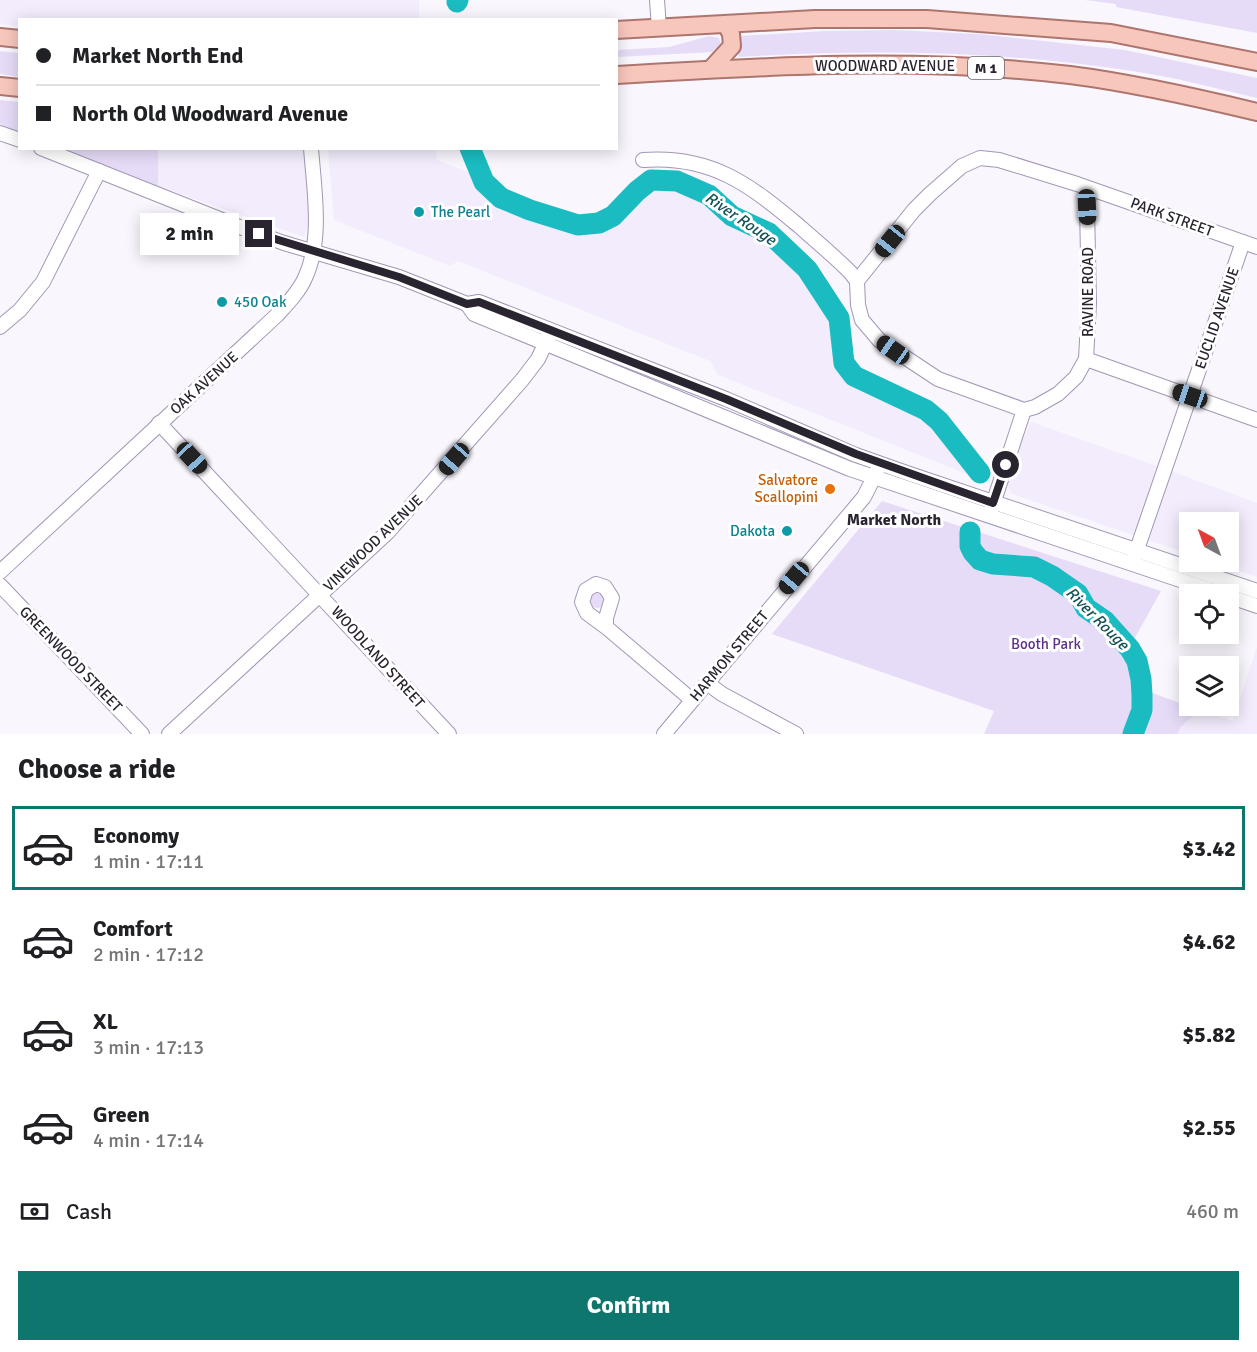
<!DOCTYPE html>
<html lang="en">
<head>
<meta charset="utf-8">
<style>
  :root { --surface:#fff; --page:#f2f2f2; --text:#202124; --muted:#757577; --line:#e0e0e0; --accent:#0f766e }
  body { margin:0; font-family:Signika,sans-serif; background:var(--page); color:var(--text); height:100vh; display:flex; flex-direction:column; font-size:22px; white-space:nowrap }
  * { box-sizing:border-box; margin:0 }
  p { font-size:20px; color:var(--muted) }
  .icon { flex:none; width:33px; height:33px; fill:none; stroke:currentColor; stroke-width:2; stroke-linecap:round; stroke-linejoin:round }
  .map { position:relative; height:734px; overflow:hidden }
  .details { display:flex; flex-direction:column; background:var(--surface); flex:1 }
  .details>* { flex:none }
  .top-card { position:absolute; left:18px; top:18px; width:600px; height:132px; border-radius:0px; box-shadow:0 3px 15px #0003; display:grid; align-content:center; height:132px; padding:0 18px; background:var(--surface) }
  .needle { width:39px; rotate:319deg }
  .tools { position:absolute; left:1179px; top:512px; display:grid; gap:12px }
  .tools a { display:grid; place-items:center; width:60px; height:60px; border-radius:0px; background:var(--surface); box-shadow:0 3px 15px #0003; font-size:30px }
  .end { position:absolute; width:27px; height:27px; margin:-14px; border:8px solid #292430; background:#fff; box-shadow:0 0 0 3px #fff }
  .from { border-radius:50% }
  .bubble { position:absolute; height:42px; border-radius:0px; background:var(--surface); box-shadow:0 3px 15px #0003; font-size:20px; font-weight:800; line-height:42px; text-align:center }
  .car { position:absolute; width:18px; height:36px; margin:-18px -9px; border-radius:8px; box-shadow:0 0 4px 2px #0007; background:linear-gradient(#222 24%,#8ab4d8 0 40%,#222 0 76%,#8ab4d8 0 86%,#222 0) }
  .top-card b { display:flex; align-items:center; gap:21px; height:57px; font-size:22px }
  .top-card b+b { border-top:2px solid var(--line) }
  .top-card i { width:15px; height:15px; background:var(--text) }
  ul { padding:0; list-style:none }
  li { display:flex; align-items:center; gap:18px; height:84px; margin:0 12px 9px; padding:0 6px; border:3px solid transparent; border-radius:0px }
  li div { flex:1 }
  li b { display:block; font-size:22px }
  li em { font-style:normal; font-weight:800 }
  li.selected { border-color:var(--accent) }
  li>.icon { width:54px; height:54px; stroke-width:1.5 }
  h2 { padding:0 18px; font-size:27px; line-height:72px }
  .pay { display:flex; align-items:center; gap:15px; height:66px; padding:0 18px; font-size:22px }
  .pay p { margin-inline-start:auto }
  .cta { display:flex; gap:12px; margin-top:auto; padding:12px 18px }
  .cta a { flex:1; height:69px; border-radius:0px; background:var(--accent); color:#fff; font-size:24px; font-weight:800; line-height:69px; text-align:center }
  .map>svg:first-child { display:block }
  .built { fill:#f2ecfc }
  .green { fill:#e7dcf8 }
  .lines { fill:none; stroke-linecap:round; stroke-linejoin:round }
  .river { stroke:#1abcc2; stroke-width:21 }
  .minor-casing { stroke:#a296b5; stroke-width:16 }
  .major-casing { stroke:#ad756e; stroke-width:20 }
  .minor { stroke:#fff; stroke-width:14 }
  .major { stroke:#f8c7bc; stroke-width:16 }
  .route { stroke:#292430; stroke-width:8 }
  .culture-dot { fill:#0f9aa8; stroke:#fff; stroke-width:2 }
  .food-dot { fill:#e8710a; stroke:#fff; stroke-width:2 }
  .labels { text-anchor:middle; stroke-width:6; stroke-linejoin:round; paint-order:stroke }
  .shield { fill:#fff; stroke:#69666e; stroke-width:1.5 }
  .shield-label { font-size:14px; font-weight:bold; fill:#292430 }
  .street-label { font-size:15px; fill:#292430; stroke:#fff }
  .culture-label { font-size:15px; fill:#0d838f; stroke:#fff; text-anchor:start }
  .food-label { font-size:15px; fill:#c56008; stroke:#fff; text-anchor:end }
  .park-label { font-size:15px; fill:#5e2f8d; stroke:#fff }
  .water-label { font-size:16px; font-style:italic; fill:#145154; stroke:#fff }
  .neighbourhood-label { font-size:16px; font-weight:bold; fill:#292430; stroke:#fff }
</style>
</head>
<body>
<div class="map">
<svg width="1257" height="734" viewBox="0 0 1257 734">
  <rect width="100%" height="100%" fill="#f9f6fd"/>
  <g class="built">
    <polygon points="0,0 419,0 419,19 20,20 19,26 0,24"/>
    <polygon points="158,149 304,149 309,221 304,237 158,186"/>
    <polygon points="328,149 436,149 437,160 481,177 501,198 530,211 578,225 599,223 613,216 637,191 651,180 677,181 709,195 732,216 769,233 799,261 807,269 839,318 842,328 842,351 847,369 854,377 939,421 972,476 718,375 710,361 458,261 450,266 334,220"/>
    <polygon points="1031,422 1157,466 1257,503 1257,577 1210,561 1228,561 1228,522 1190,522 1189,554 1012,494 1008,487 1020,445"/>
    <polygon points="1257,647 1257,734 1178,734 1180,728 1199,710 1233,721"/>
  </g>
  <g class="green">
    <polygon points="1085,0 1257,0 1257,33 1116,7 1116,4"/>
    <path d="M 895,30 L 979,34 L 1125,50 L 1257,78 L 1257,98 C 1230,92 1204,85 1177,79 C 1032,51 885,48 739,57 L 738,53 L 740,47 L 739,36 L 824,31 Z"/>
    <polygon points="709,36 719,38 721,44 712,52 617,57 617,50 669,47"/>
    <polygon points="0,51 19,53 19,77 0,74"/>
    <polygon points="0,100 19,102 19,132 0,124"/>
    <polygon points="62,149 158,149 158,186"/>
    <polygon points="882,501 1161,591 1132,643 1139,652 1144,690 1199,710 1180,728 1178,734 984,734 994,711 772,634"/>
    <circle cx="597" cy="600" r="8"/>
  </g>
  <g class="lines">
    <g class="river">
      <polyline points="457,2 458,0"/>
      <polyline points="470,148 484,182 501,198 530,210 578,225 599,223 613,216 637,191 651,180 677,181 709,195 732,216 769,233 807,269 839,318 844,363 854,376 926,410 939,421 980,473"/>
      <polyline points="970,532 970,546 973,552 980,560 993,564 1034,567 1052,576 1078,594 1086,608 1105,621 1130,649 1137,661 1141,679 1142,695 1142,710 1133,734"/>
    </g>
    <defs>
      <g id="minor">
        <polyline points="657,0 659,28"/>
        <polyline points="0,133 20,140"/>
        <polyline points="41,148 237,226 284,243 399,277 467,304 479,302 726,399 856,455 907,473 1257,591"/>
        <path d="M 643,160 C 711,155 749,184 799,226 C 816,241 834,256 850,272 L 857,281 L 858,305 L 862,320 L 879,340 L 938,379 L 1024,410 L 1035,407 L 1058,394 L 1076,377 L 1086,359 L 1089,303 L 1087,207 L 1090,189"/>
        <polyline points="857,281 914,210 930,194 962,166 980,158 999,160 1077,184 1257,247"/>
        <polyline points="467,304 474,314 850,469 1222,594"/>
        <polyline points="0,327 20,310 43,282 99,171"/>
        <polyline points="1086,359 1257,420"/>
        <polyline points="159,423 449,734"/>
        <polyline points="991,510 1024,410"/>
        <polyline points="1134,558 1243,242"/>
        <path d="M 0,572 L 277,315 C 287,304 299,292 305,278 C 323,240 314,189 311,148"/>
        <polyline points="0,585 142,734"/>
        <polyline points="1228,596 1257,606"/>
        <polyline points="606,627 587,613 582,602 586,590 596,584 605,587 612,598 606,618 606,627 692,700"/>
        <polyline points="707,683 722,694 796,734"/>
        <polyline points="169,734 388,532 522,380 538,359 549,336"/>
        <polyline points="664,734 864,497 877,471"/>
      </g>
      <g id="major">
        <polyline points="616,30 815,19 927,19 1111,33 1257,62"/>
        <polyline points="0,37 20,39"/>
        <polyline points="711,69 732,46 731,34 726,24"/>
        <path d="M 616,75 C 768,66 919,57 1070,75 C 1133,83 1195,97 1257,112"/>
        <polyline points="0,86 20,88"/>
      </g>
    </defs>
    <use href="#minor" class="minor-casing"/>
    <use href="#major" class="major-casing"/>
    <use href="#minor" class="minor"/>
    <use href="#major" class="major"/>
  </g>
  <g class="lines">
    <polyline class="route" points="259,234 399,277 467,304 479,302 726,399 856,454 993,503 1006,465"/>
  </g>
  <g class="culture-dot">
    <circle cx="419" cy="212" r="6"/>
    <circle cx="222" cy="302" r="6"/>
    <circle cx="787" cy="531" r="6"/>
  </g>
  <circle class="food-dot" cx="830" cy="489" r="6"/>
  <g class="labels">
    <rect class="shield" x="968" y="57" width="36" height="22" rx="4.5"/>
    <g class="shield-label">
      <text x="986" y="73">M 1</text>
    </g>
    <g class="street-label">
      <text x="885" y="71">WOODWARD AVENUE</text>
      <text transform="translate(1172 217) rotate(20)" y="5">PARK STREET</text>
      <text transform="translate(1088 292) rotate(-90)" y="5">RAVINE ROAD</text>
      <text transform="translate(1217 318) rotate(-71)" y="5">EUCLID AVENUE</text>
      <text transform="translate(204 383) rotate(-42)" y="5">OAK AVENUE</text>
      <text transform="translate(373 543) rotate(-44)" y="5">VINEWOOD AVENUE</text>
      <text transform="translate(729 656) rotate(-50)" y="5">HARMON STREET</text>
      <text transform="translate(378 657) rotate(48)" y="5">WOODLAND STREET</text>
      <text transform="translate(71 659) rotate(46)" y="5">GREENWOOD STREET</text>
    </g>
    <g class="culture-label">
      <text x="431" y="217">The Pearl</text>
      <text x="234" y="307">450 Oak</text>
      <text x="775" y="536" text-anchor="end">Dakota</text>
    </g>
    <g class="food-label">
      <text x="818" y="485">Salvatore<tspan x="818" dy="17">Scallopini</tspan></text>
    </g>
    <g class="park-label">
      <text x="1046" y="649">Booth Park</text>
    </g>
    <g class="water-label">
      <text transform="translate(741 218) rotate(34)" y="6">River Rouge</text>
      <text transform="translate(1098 618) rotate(45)" y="6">River Rouge</text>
    </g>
    <g class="neighbourhood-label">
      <text x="894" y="525">Market North</text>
    </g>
  </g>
</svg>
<div class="tools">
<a><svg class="needle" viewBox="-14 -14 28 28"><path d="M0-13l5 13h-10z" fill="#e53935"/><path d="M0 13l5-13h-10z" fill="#757577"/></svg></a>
<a><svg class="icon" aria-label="locate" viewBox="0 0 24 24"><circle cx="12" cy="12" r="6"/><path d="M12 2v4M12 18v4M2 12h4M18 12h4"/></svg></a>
<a><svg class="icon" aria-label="layers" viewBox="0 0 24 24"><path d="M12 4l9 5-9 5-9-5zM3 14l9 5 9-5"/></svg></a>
</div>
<i class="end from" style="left:1006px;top:465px"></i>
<i class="end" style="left:259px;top:234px"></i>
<div class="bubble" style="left:140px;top:213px;width:99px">2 min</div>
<i class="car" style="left:1087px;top:207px;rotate:177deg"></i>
<i class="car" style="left:890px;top:241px;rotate:219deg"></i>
<i class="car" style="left:893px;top:350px;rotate:305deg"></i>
<i class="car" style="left:1190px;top:396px;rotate:289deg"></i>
<i class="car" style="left:192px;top:458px;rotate:137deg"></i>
<i class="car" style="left:454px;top:459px;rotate:221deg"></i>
<i class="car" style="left:794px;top:578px;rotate:220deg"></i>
<div class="top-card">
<b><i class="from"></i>Market North End</b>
<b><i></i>North Old Woodward Avenue</b>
</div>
</div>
<section class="details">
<h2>Choose a ride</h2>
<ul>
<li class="selected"><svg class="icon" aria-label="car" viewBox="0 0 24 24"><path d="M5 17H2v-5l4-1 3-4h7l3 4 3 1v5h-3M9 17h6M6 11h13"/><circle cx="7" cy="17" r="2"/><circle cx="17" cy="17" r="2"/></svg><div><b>Economy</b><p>1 min · 17:11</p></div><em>$3.42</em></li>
<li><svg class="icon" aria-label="car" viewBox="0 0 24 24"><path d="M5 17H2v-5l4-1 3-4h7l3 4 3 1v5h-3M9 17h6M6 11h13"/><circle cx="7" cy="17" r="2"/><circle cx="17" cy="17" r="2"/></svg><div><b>Comfort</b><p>2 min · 17:12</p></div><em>$4.62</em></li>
<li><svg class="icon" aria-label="car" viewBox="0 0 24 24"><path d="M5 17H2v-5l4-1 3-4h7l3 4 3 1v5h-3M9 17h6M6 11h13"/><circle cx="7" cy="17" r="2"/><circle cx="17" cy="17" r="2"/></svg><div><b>XL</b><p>3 min · 17:13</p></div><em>$5.82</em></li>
<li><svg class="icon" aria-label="car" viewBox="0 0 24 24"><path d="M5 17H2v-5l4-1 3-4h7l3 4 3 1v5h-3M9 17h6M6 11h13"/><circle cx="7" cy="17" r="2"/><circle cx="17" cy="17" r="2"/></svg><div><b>Green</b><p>4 min · 17:14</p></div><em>$2.55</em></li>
</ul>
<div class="pay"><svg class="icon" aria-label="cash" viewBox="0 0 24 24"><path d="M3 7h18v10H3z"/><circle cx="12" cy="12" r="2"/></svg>Cash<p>460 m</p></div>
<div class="cta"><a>Confirm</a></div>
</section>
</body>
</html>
